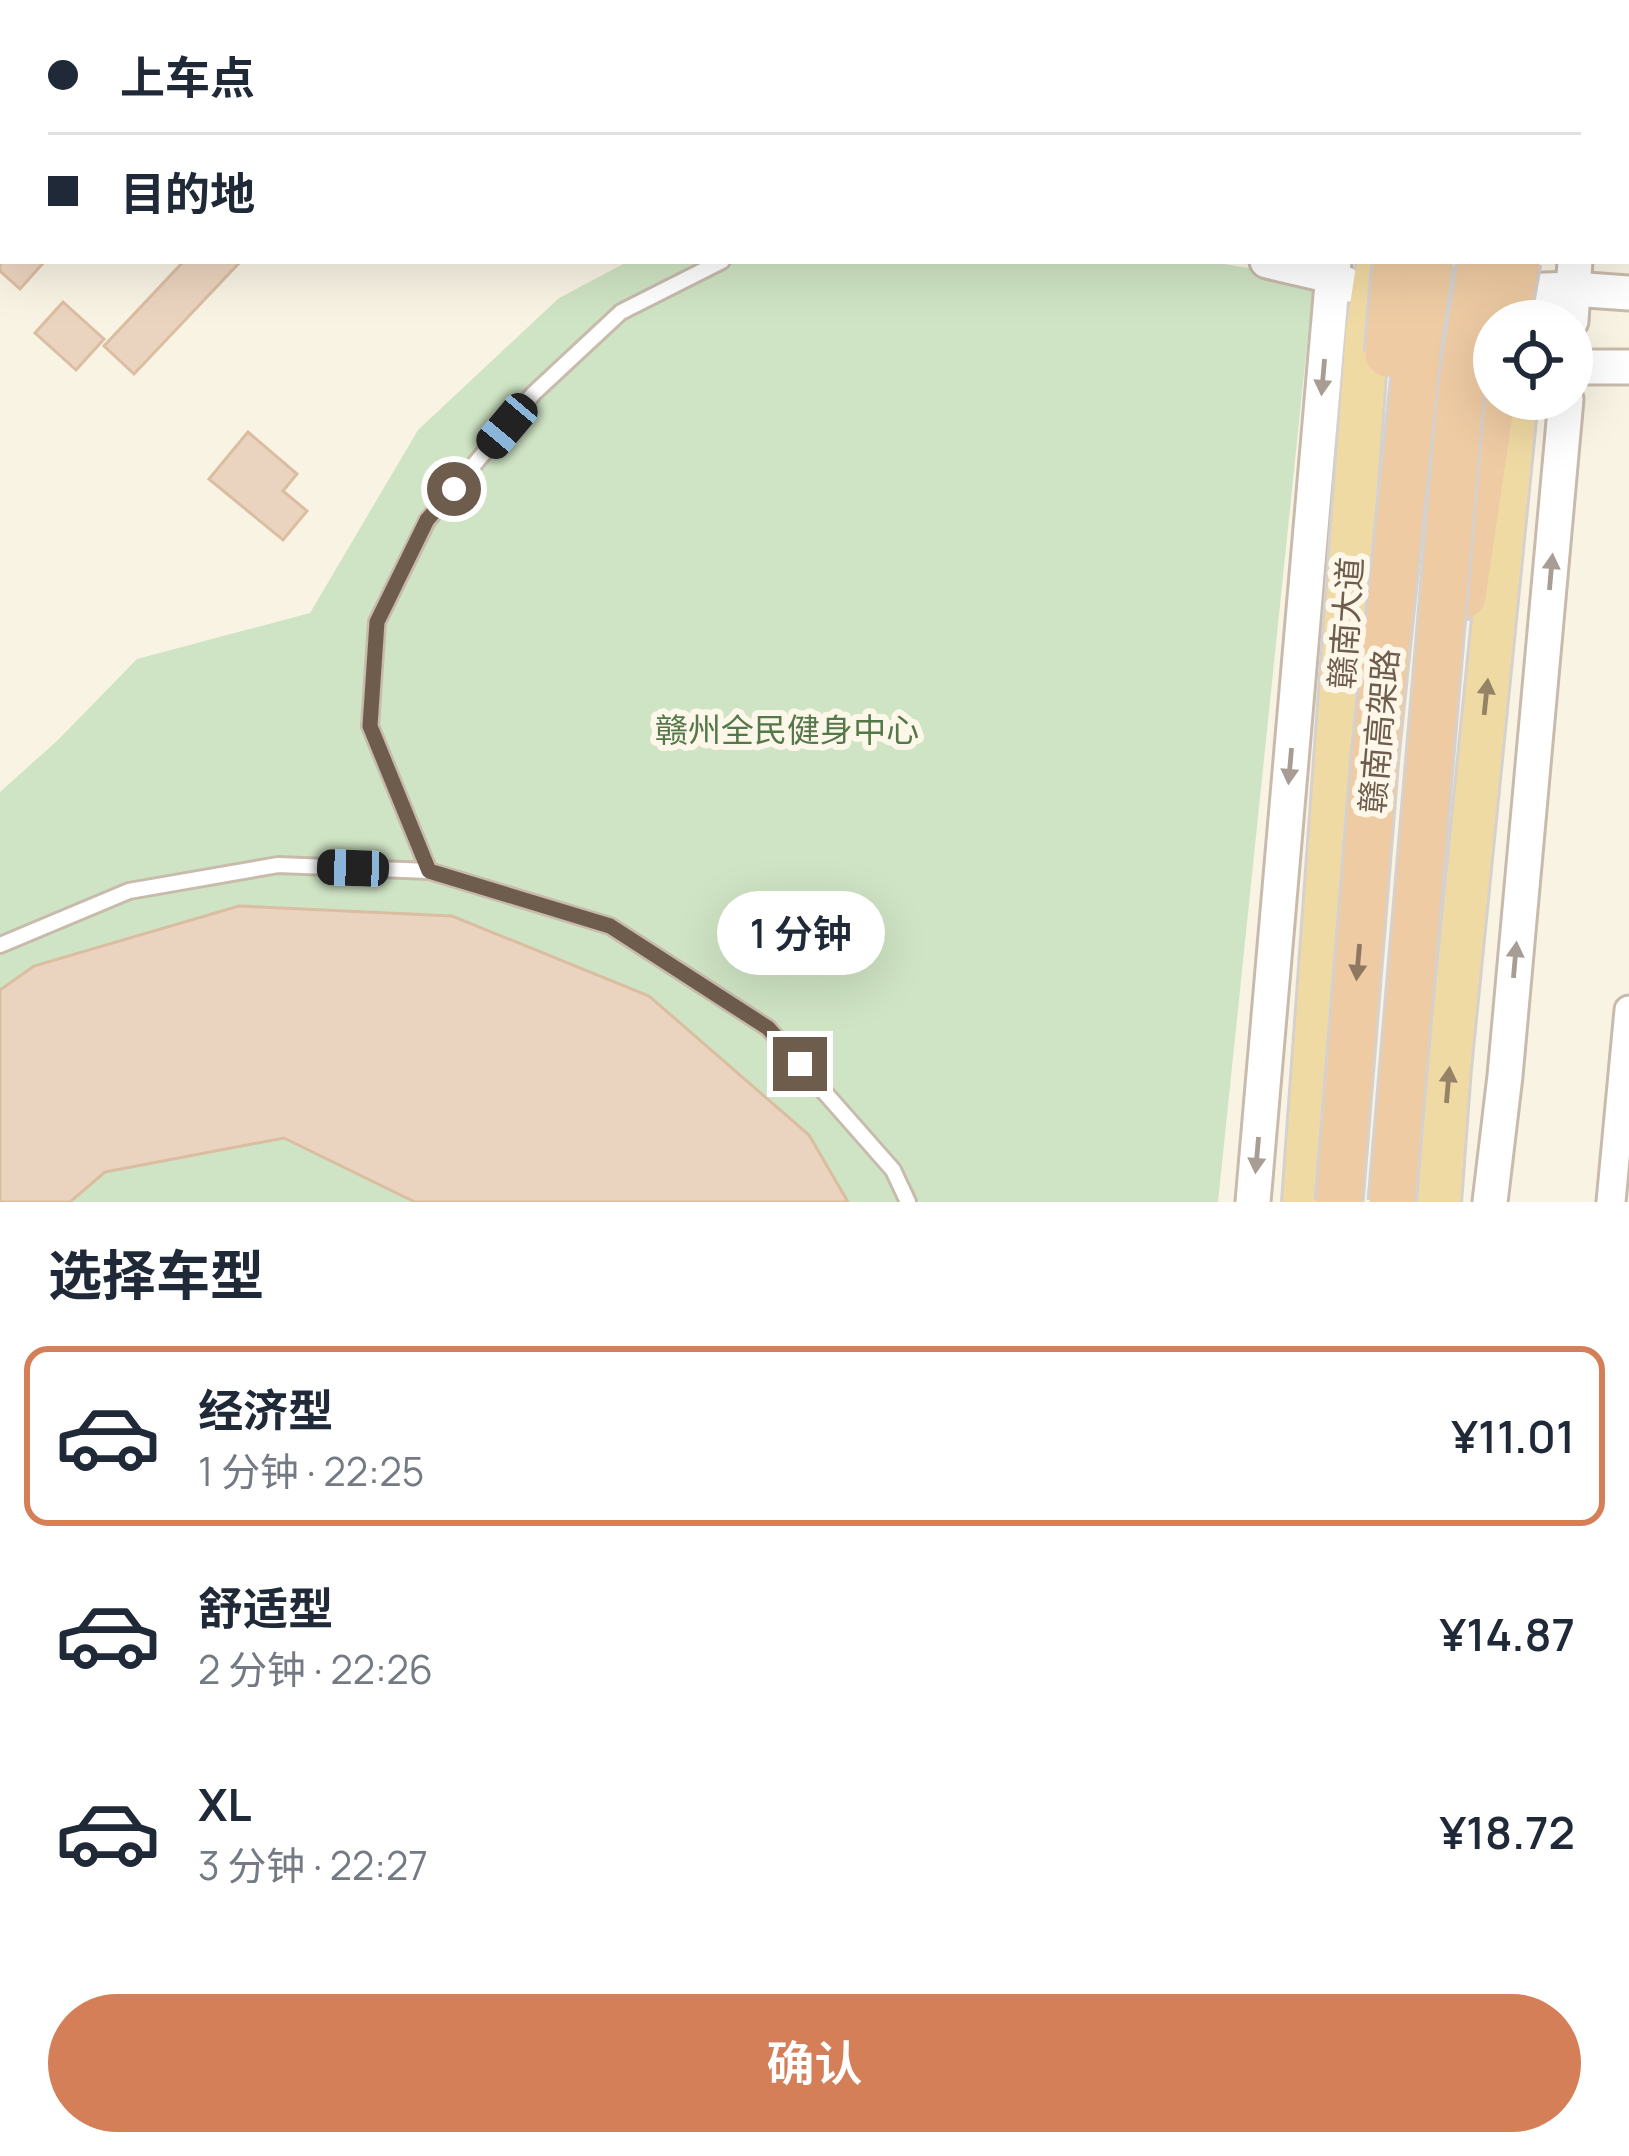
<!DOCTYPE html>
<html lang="zh">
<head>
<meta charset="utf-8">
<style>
  :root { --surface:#fff; --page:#f6f6f7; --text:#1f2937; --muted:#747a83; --line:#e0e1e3; --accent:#d47f58 }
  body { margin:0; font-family:Manrope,"Noto Sans SC",sans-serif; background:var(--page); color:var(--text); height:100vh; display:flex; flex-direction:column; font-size:45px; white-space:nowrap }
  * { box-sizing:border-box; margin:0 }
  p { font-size:39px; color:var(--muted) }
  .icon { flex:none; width:66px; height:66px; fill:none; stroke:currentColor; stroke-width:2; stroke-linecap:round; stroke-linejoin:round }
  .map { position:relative; height:1202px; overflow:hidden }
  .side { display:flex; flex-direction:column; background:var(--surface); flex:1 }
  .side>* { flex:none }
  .banner { position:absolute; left:0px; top:0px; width:1629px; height:264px; box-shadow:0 12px 48px #0002; display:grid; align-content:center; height:264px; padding:0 48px; background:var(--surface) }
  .tools { position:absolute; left:1473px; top:300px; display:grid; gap:24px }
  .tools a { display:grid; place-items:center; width:120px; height:120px; border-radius:50%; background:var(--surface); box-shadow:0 12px 48px #0002; font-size:60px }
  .end { position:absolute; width:54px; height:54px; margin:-27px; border:15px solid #6e5c4d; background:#fff; box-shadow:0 0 0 6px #fff }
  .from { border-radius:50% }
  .bubble { position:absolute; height:84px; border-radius:42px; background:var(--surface); box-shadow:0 12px 48px #0002; font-size:39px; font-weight:600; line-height:84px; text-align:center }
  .car { position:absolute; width:36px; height:72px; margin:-36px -18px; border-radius:15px; box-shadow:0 0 9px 3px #0007; background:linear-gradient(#222 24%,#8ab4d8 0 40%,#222 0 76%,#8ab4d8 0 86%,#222 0) }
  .banner b { display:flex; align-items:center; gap:42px; height:114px; font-size:45px }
  .banner b+b { border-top:3px solid var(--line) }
  .banner i { width:30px; height:30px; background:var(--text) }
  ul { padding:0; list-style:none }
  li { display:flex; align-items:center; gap:36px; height:180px; margin:0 24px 18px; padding:0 24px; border:6px solid transparent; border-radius:24px }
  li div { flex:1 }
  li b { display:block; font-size:45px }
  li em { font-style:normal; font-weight:600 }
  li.current { border-color:var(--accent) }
  li>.icon { width:108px; height:108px; stroke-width:1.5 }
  h2 { padding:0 48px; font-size:54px; line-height:144px }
  .action { display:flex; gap:24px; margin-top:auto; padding:24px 48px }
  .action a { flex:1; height:138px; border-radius:72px; background:var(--accent); color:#fff; font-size:48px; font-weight:600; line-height:138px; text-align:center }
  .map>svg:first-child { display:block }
  .green { fill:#cfe4c4 }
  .building { fill:#ebd4bf; stroke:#dbbda2; stroke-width:3 }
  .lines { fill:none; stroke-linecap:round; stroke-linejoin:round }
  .service-casing { stroke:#c8bbac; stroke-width:20 }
  .minor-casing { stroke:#c8bbac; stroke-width:33 }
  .tertiary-casing { stroke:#c8bbac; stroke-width:39 }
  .primary-casing { stroke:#d6d1cd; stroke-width:48 }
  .trunk-casing { stroke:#d6d1cd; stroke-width:51 }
  .service { stroke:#fff; stroke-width:14 }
  .minor { stroke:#fff; stroke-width:27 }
  .tertiary { stroke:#fff; stroke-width:33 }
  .primary { stroke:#f0daa4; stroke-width:42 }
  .trunk { stroke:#eecba3; stroke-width:45 }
  .trunk-bridge-casing { stroke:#d6d1cd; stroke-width:51; stroke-linecap:butt }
  .trunk-bridge { stroke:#eecba3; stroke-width:45 }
  .oneway { fill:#a89d94 }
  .oneway2 { fill:#958267 }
  .oneway3 { fill:#8e7862 }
  .route { stroke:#6e5c4d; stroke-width:15 }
  .labels { text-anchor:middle; stroke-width:12; stroke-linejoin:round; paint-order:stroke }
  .street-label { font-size:33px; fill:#6e5c4d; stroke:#fcf7e9 }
  .park-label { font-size:33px; fill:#54784a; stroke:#fcf7e9 }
</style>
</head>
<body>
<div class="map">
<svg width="1629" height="1202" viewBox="0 0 1629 1202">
  <rect width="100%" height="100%" fill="#f9f3e4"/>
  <polygon class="green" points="629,261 1204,261 1314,278 1218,1202 0,1202 0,792 58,740 137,659 310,613 418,430 559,298"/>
  <g class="building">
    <polygon points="801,0 985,0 982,3 804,3"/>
    <polygon points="0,154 3,157 3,261 45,261 20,289 0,271"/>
    <polygon points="184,261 241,261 134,374 104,346"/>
    <polygon points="63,302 104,339 76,370 35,333"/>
    <polygon points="248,432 297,474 283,491 307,511 283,540 209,479"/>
    <polygon points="239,906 452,916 649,996 809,1135 848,1202 415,1202 284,1138 105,1172 70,1202 0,1202 0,990 34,966"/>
  </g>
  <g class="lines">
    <defs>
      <g id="service">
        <polyline points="119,0 122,3"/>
        <polyline points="429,871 370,726 377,622 427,521 533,394 621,312 722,261"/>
        <polyline points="0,945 129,891 278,865 429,871 610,926 768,1028 893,1170 908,1202"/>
      </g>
      <polyline id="minor" points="1611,1202 1629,1010"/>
      <g id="tertiary">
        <polyline points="632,0 637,3"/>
        <polyline points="1392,3 1393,0"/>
        <polyline points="1612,3 1613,0"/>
        <polyline points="1267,261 1331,276 1348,285"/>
        <polyline points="1403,295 1573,289 1629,293"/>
        <polyline points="1571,321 1575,261"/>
        <polyline points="1572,367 1629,367"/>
        <polyline points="1253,1202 1334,261"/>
        <polyline points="1490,1202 1505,1076 1566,399"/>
      </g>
      <g id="primary">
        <polyline points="1304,1202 1367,332 1376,274"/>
        <polyline points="1439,1202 1449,1068 1516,399"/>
      </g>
      <g id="trunk">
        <polyline points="1420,3 1420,0"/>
        <polyline points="1469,3 1470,0"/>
        <polyline points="1523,3 1523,0"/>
        <polyline points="1564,3 1564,0"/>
        <polyline points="1463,596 1494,386"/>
      </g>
    </defs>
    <use href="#service" class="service-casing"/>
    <use href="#minor" class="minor-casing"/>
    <use href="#tertiary" class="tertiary-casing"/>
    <use href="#primary" class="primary-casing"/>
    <use href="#trunk" class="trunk-casing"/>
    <use href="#service" class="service"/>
    <use href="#minor" class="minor"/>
    <use href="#tertiary" class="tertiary"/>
    <use href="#primary" class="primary"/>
    <use href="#trunk" class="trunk"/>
    <defs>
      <g id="trunk-bridge">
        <polyline points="1506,321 1517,261"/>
        <polyline points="1388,354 1396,261"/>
        <polyline points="1339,1202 1375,756 1419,336 1430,261"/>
        <polyline points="1392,1202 1461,391 1481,261"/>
      </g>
    </defs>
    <use href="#trunk-bridge" class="trunk-bridge-casing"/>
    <use href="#trunk-bridge" class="trunk-bridge"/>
  </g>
  <defs><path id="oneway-solid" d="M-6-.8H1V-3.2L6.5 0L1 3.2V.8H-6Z" transform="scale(3)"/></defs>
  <g class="oneway">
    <use href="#oneway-solid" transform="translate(1323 377) rotate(95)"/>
    <use href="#oneway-solid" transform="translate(1551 572) rotate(-85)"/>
    <use href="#oneway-solid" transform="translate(1290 766) rotate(95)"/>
    <use href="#oneway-solid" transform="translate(1515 960) rotate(-85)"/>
    <use href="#oneway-solid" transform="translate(1257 1155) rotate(95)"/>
  </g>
  <g class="oneway2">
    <use href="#oneway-solid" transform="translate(1486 697) rotate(-84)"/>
    <use href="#oneway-solid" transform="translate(1448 1085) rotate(-85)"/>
  </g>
  <use class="oneway3" href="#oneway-solid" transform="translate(1358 962) rotate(95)"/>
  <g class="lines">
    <polyline class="route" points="454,489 427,520 377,622 370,726 429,871 610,926 768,1028 800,1064"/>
  </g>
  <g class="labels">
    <g class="street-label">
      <text transform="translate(1346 623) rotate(-86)" y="12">赣南大道</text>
      <text transform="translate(1379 731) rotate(-85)" y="12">赣南高架路</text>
    </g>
    <g class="park-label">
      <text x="787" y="742">赣州全民健身中心</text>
    </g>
  </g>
</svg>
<div class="tools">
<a><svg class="icon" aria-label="locate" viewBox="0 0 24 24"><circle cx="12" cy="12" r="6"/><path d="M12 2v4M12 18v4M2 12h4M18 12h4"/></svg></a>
</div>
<i class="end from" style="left:454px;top:489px"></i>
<i class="end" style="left:800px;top:1064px"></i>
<div class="bubble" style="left:717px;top:891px;width:168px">1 分钟</div>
<i class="car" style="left:507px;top:426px;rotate:220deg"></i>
<i class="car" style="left:353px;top:868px;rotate:272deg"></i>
<div class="banner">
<b><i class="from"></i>上车点</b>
<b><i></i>目的地</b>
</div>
</div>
<section class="side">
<h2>选择车型</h2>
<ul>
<li class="current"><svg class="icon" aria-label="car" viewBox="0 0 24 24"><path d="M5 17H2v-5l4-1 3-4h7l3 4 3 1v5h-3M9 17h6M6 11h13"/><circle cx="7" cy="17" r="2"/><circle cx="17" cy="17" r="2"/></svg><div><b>经济型</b><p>1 分钟 · 22:25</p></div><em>¥11.01</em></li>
<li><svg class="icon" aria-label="car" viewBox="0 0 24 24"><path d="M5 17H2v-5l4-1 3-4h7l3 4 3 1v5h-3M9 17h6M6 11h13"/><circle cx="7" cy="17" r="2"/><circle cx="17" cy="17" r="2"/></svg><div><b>舒适型</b><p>2 分钟 · 22:26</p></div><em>¥14.87</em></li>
<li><svg class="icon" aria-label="car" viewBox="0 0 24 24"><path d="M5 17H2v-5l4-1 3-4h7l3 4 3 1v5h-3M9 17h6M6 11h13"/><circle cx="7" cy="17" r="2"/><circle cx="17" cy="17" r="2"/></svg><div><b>XL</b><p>3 分钟 · 22:27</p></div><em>¥18.72</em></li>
</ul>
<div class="action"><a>确认</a></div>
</section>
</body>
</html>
